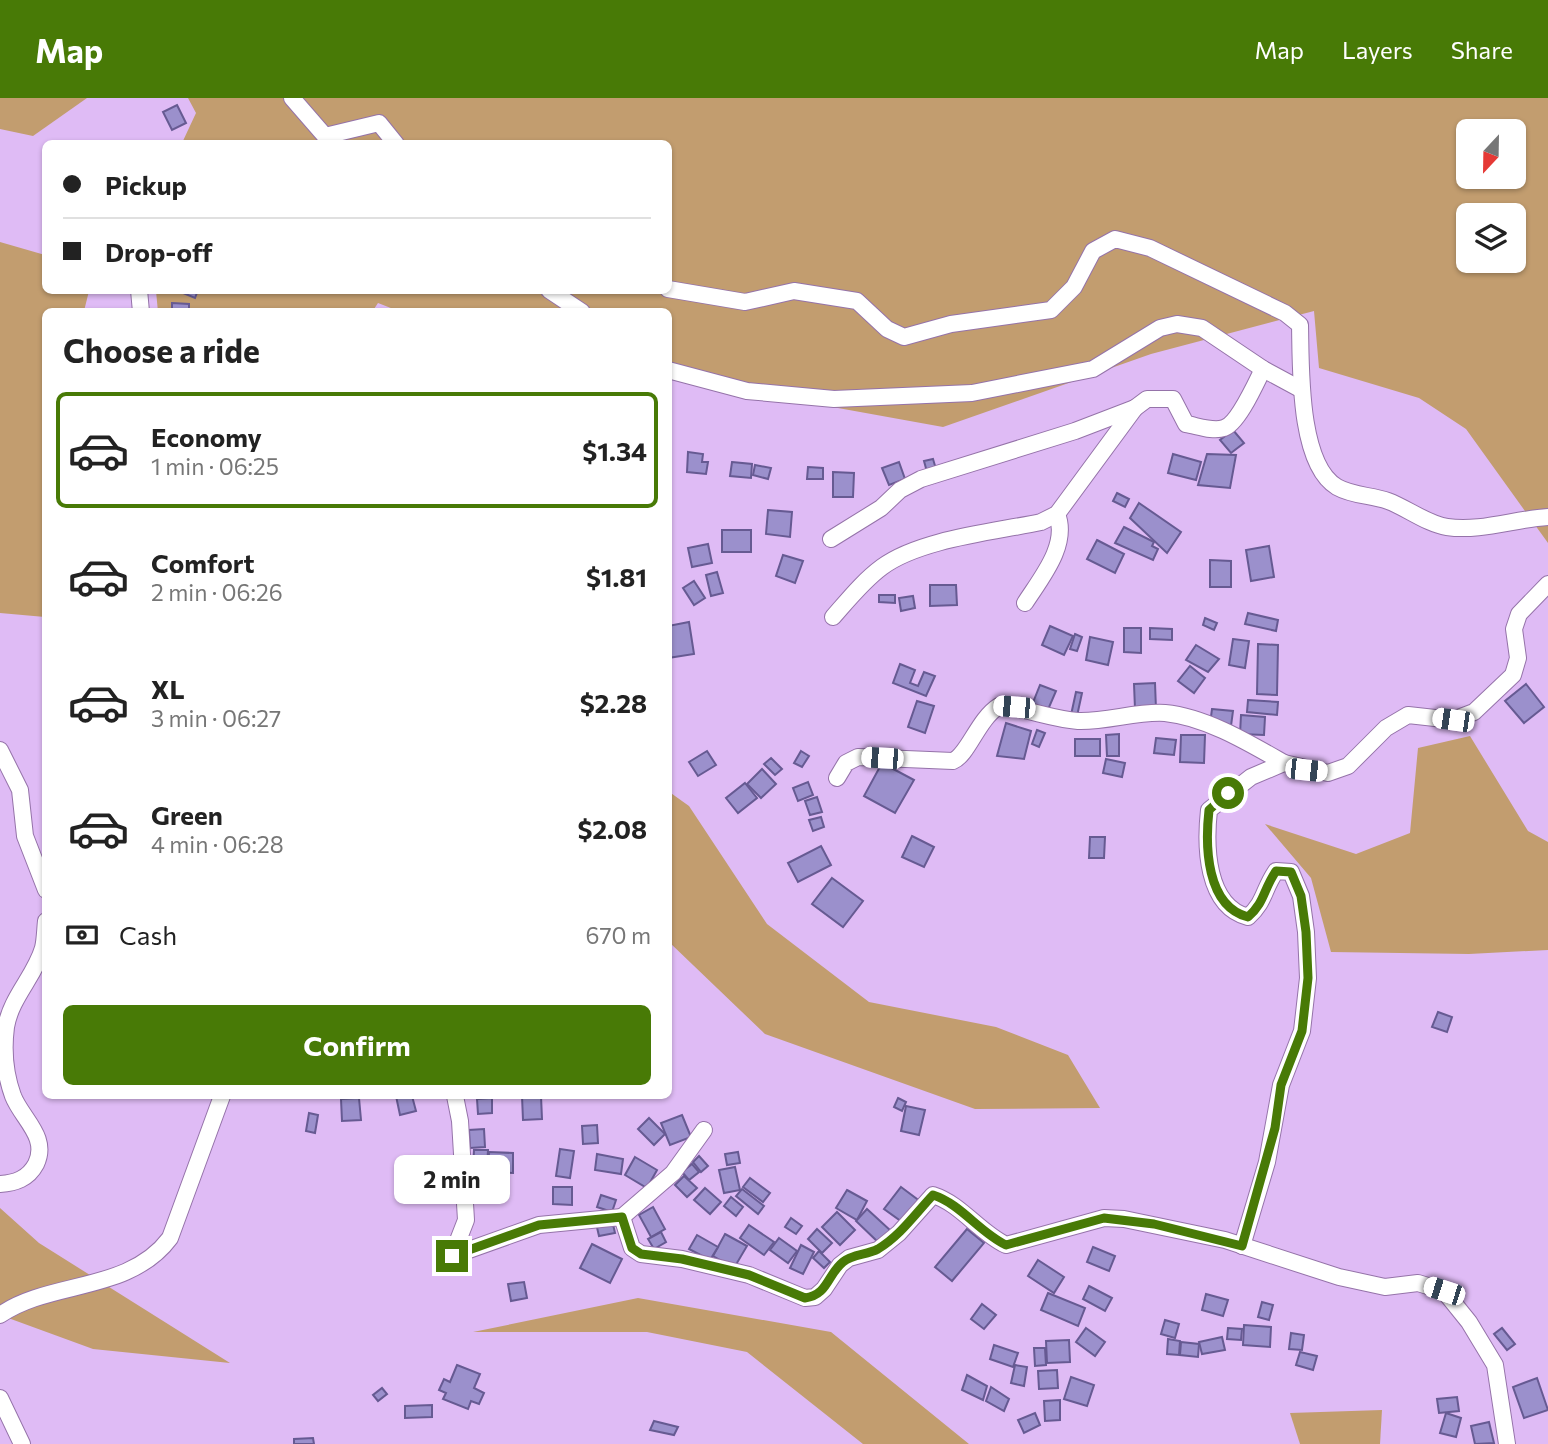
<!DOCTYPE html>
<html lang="en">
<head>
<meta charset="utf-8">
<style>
  :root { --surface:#fff; --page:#f2f2f2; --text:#222; --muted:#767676; --line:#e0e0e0; --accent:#487a06 }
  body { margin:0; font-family:Commissioner,sans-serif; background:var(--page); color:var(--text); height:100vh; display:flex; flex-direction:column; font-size:26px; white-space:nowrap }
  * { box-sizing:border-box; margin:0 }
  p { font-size:23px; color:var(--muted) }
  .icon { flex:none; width:38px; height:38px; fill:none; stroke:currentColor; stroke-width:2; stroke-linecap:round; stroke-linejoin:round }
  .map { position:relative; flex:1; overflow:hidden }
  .drawer { position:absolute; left:42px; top:210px; width:630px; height:791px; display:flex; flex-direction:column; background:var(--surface); border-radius:10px; box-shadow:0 2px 5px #0004 }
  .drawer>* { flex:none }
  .top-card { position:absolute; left:42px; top:42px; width:630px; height:154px; border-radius:10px; box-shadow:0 2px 5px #0004; display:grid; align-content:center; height:154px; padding:0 21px; background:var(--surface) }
  .needle { width:46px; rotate:202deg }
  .buttons { position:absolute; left:1456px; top:21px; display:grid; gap:14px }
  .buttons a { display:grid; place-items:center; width:70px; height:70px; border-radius:10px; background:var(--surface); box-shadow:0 2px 5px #0004; font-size:35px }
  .end { position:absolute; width:32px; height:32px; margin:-16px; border:9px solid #487a06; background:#fff; box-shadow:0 0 0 4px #fff }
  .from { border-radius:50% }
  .bubble { position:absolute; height:49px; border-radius:10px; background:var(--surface); box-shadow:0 2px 5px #0004; font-size:23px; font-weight:700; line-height:49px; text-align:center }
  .car { position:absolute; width:21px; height:42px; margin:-21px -10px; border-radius:9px; box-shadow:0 0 5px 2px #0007; background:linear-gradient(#fff 24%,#345 0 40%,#fff 0 76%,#345 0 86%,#fff 0) }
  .top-card b { display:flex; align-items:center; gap:24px; height:66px; font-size:26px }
  .top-card b+b { border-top:2px solid var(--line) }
  .top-card i { width:18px; height:18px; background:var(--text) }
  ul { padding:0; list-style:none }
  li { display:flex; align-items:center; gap:21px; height:116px; margin:0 14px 10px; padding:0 7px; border:4px solid transparent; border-radius:10px }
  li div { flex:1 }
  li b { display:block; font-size:26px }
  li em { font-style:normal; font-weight:700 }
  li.active { border-color:var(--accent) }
  li>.icon { width:63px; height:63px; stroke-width:1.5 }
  h2 { padding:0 21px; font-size:32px; line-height:84px }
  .pay { display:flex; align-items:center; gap:18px; height:77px; padding:0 21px; font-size:26px }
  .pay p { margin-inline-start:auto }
  .action { display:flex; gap:14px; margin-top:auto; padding:14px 21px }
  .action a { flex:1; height:80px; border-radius:10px; background:var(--accent); color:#fff; font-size:28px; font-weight:700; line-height:80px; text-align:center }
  header { display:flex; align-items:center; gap:42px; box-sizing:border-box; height:98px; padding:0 35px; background:var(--accent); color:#fff }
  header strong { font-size:33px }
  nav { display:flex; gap:38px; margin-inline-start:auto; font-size:24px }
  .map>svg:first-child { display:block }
  .green { fill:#c29d6f; fill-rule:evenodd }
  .building { fill:#9b90cc; stroke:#665a92; stroke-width:2 }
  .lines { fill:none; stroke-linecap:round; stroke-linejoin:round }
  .street-casing { stroke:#9573a9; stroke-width:18 }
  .street { stroke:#fff; stroke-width:16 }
  .route { stroke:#487a06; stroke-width:9 }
</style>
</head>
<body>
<header>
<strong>Map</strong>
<nav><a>Map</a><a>Layers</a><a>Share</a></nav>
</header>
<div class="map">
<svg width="1548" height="1346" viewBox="0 0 1548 1346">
  <rect width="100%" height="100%" fill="#dfbbf5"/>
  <g class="green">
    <polygon points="0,0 87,0 33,38 0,31"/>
    <path d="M 188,0 L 1548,0 L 1548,445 L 1466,331 L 1419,300 L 1319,270 L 1314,213 L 1151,256 L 943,329 L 760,296 L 669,269 L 668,214 L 401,214 L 378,205 L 372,214 L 158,214 L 156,193 L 668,192 L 668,46 L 182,45 L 196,15 ZM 1468,33 L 1514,33 L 1514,79 L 1468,79 ZM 1468,117 L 1514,117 L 1514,163 L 1468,163 Z"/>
    <polygon points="0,144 45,157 46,192 89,193 84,213 46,214 45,519 0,515"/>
    <polygon points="1470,638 1528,733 1548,744 1548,852 1469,856 1331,854 1311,780 1265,726 1356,756 1410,735 1418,650"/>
    <polygon points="668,693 689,708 767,826 869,904 996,929 1068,957 1100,1010 975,1011 765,936 669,844"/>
    <polygon points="0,1110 39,1145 230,1265 93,1251 0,1217"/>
    <polygon points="638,1200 831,1234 969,1346 863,1346 747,1254 647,1234 473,1234"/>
    <polygon points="1382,1312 1380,1346 1300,1346 1290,1315"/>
  </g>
  <g class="building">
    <polygon points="177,7 186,25 172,32 163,14"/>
    <polygon points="176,192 198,192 195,200"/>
    <polygon points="172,205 189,206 189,214 172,214"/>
    <polygon points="1233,332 1244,345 1231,355 1220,342"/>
    <polygon points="688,354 703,356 702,364 708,364 706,376 687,374"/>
    <polygon points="1173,356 1201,364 1196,382 1168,375"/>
    <polygon points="1207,356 1236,357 1230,390 1198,387"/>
    <polygon points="933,361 936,371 927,374 924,363"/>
    <polygon points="732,364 752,366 751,380 730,378"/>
    <polygon points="899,364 905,381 889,387 882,370"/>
    <polygon points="755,367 771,370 768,381 753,377"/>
    <polygon points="808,369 823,370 823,381 807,381"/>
    <polygon points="833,374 854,375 853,399 833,399"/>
    <polygon points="1117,395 1129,401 1125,409 1113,403"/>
    <polygon points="1139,405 1181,434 1167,455 1130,420"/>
    <polygon points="768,412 792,414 790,439 766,436"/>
    <polygon points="1124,429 1154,444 1152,448 1158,451 1153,462 1115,445"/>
    <rect x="722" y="432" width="29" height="22"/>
    <polygon points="1097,442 1124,456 1115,475 1087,461"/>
    <polygon points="708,446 712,465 692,469 688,450"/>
    <polygon points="1269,448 1274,479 1251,483 1246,452"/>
    <polygon points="783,457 803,463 795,485 776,478"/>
    <polygon points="1210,462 1231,463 1231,489 1210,489"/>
    <polygon points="717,474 723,495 711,498 706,477"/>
    <polygon points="694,483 705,500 694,507 683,490"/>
    <polygon points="930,487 956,487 957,507 930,508"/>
    <polygon points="879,497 895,497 895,505 879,504"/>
    <polygon points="913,498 915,510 901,513 899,500"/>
    <polygon points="1248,515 1278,522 1276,533 1245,526"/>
    <polygon points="1205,520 1217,525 1214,532 1203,527"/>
    <polygon points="689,524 694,556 668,560 668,528"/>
    <polygon points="1050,528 1073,538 1064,557 1042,547"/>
    <polygon points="1124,530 1141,530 1141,555 1124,554"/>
    <polygon points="1150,530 1172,531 1172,542 1150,541"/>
    <polygon points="1075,536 1082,539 1077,553 1070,551"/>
    <polygon points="1090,539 1113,544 1108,567 1086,562"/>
    <polygon points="1233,541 1249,543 1245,570 1229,567"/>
    <polygon points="1258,546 1278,547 1277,597 1257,596"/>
    <polygon points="1196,547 1219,561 1208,574 1186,562"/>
    <polygon points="900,566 915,572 910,585 918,588 924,574 935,578 926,598 893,585"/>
    <polygon points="1190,568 1205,580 1194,595 1178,583"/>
    <polygon points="1155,585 1156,611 1135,611 1134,586"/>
    <polygon points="1526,586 1544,609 1524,625 1505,603"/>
    <polygon points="1040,587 1056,593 1047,614 1032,607"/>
    <polygon points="1076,594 1082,595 1077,618 1071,617"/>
    <polygon points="1248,602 1278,604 1277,617 1247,614"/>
    <polygon points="917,603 934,608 925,635 908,629"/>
    <polygon points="1212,611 1233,613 1231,628 1210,626"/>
    <polygon points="1241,617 1265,619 1264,637 1240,636"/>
    <polygon points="1006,625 1031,633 1024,661 997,658"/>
    <polygon points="1037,632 1045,635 1039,649 1032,646"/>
    <polygon points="1119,636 1119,658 1107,658 1106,637"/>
    <polygon points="1181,637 1205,637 1204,665 1180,664"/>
    <polygon points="1156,640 1176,642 1174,657 1154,655"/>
    <rect x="1075" y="641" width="25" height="17"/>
    <polygon points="707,653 716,667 698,678 689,664"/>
    <polygon points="801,653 809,658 802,669 794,665"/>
    <polygon points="771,660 782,671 775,677 764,666"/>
    <polygon points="1106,661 1125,665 1122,679 1103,675"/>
    <polygon points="882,665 914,682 895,715 864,698"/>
    <polygon points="762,671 776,686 761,700 747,686"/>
    <polygon points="808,684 813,697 798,703 793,690"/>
    <polygon points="745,685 757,700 738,715 726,700"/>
    <polygon points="817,699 822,714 810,717 805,703"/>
    <polygon points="821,719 824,729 813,733 809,722"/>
    <polygon points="912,738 934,749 924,769 902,759"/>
    <polygon points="1090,739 1105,739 1104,760 1089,760"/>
    <polygon points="821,748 831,767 798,784 788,765"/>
    <polygon points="832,780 863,803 843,829 812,806"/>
    <polygon points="1438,914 1452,919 1447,934 1432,929"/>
    <polygon points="396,998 412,998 416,1013 400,1017"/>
    <polygon points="522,998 541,998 542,1021 523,1022"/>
    <polygon points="359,1000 361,1022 342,1023 341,1001"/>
    <polygon points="492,1000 492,1015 478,1016 477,1001"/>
    <polygon points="898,1000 906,1004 902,1013 894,1009"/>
    <polygon points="906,1008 925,1012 919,1037 901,1033"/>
    <polygon points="309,1015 318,1017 315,1035 306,1033"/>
    <polygon points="682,1017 691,1039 670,1047 661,1025"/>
    <polygon points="649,1020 665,1036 654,1047 638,1031"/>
    <polygon points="597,1027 598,1045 583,1046 582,1028"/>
    <polygon points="484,1031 485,1049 470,1050 469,1032"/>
    <polygon points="560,1051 574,1053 570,1080 556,1078"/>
    <polygon points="474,1052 488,1052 487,1071 473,1070"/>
    <polygon points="489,1054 513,1055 513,1075 488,1074"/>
    <polygon points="738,1054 740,1065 727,1067 725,1056"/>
    <polygon points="597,1056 623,1061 621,1076 595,1072"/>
    <polygon points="699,1058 708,1068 701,1074 693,1064"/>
    <polygon points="635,1059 657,1072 647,1090 625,1077"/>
    <polygon points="692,1066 699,1074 689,1082 682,1074"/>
    <polygon points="735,1069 740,1092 724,1095 719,1072"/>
    <polygon points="471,1074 488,1075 486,1093 470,1092"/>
    <polygon points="684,1078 697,1090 687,1099 675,1087"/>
    <polygon points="489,1080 505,1081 504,1096 489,1095"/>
    <polygon points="750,1080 770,1095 763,1104 743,1089"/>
    <polygon points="553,1089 572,1089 572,1107 553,1106"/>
    <polygon points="901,1089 921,1104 905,1126 884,1111"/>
    <polygon points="705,1090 721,1104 710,1116 694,1102"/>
    <polygon points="742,1091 764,1108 758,1116 736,1098"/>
    <polygon points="847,1092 867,1103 857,1122 836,1110"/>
    <polygon points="601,1097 616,1102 612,1114 597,1109"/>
    <polygon points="731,1099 743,1109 736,1118 724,1108"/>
    <polygon points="653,1109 665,1131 651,1139 639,1117"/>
    <polygon points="867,1111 891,1133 879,1145 856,1123"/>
    <polygon points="837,1114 855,1132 840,1147 822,1129"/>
    <polygon points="791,1120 802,1128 796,1136 785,1129"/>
    <polygon points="612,1122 615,1135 599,1138 596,1125"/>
    <polygon points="749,1127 774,1144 764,1157 740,1140"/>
    <polygon points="817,1131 832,1145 822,1155 808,1141"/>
    <polygon points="967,1131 984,1145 952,1183 935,1169"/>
    <polygon points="661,1134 666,1144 654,1151 648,1141"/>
    <polygon points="725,1136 747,1148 734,1170 713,1158"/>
    <polygon points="697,1137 718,1149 710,1162 689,1151"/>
    <polygon points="779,1140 797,1153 788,1165 770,1152"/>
    <polygon points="592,1146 622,1161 610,1185 580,1170"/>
    <polygon points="801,1147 814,1154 803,1176 790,1170"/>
    <polygon points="1093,1149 1115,1158 1109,1173 1087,1164"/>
    <polygon points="819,1153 830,1164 824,1170 813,1160"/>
    <polygon points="1038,1162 1064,1179 1054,1195 1028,1178"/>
    <polygon points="524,1184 527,1200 511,1203 508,1186"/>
    <polygon points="1089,1188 1112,1200 1105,1213 1083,1201"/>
    <polygon points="1048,1195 1085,1210 1078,1228 1041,1212"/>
    <polygon points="1206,1196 1228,1202 1223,1218 1202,1212"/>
    <polygon points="1262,1204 1273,1207 1269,1222 1258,1219"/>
    <polygon points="982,1206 996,1217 984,1231 971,1221"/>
    <polygon points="1165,1222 1179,1226 1175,1240 1161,1236"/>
    <polygon points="1244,1227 1271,1229 1270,1249 1243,1247"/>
    <polygon points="1086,1230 1105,1244 1095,1258 1076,1244"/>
    <polygon points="1228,1230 1242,1231 1241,1242 1227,1241"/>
    <polygon points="1502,1230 1515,1246 1507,1252 1494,1236"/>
    <polygon points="1291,1235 1304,1237 1302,1252 1289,1251"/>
    <polygon points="1222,1239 1225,1252 1202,1256 1199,1244"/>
    <polygon points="1168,1241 1180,1243 1179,1257 1167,1256"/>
    <polygon points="1069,1242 1070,1264 1047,1265 1046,1243"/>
    <polygon points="1181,1244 1199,1246 1198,1259 1180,1257"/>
    <polygon points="994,1247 1018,1255 1013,1269 990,1261"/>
    <polygon points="1034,1250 1045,1250 1046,1267 1035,1268"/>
    <polygon points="1300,1254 1317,1258 1313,1272 1296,1267"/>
    <polygon points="457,1267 480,1276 474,1290 484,1295 479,1306 471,1303 468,1311 443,1301 446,1295 439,1292 444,1281 450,1284"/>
    <polygon points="1015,1267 1027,1269 1024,1288 1011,1285"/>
    <polygon points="1057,1272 1058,1290 1039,1291 1038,1273"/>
    <polygon points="967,1277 987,1288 983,1302 962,1292"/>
    <polygon points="1071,1279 1094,1287 1087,1308 1064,1301"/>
    <polygon points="1537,1280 1548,1312 1524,1320 1513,1289"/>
    <polygon points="991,1289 1009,1301 1004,1313 986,1303"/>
    <polygon points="382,1290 387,1296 378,1303 373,1297"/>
    <polygon points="1457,1299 1459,1313 1439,1315 1437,1301"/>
    <polygon points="1060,1302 1060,1322 1045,1323 1044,1303"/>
    <polygon points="432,1307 432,1319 405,1320 405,1308"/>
    <polygon points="1035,1315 1040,1327 1024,1335 1018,1322"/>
    <polygon points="1446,1315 1461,1320 1456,1339 1440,1335"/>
    <polygon points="654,1323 678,1329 674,1337 650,1332"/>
    <polygon points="1489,1324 1494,1345 1475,1346 1471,1328"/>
    <polygon points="313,1340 314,1346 294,1346 294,1341"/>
  </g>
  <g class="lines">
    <defs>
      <g id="street">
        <polyline points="292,0 325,38 379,25 396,46"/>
        <path d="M 668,191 L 745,204 L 794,193 L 857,203 L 887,231 L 904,239 L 951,226 L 1051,212 L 1074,189 L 1093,153 L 1115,141 L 1150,150 L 1285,215 L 1300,227 C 1301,267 1298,366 1337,389 C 1353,398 1371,397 1388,403 C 1407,410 1427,426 1447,429 C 1480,434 1515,421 1548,419"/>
        <polyline points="139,192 141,214"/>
        <polyline points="549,192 582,214"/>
        <polyline points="668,272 747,293 834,301 972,295 1093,271 1160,230 1177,226 1202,230 1263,271 1302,292"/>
        <polyline points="831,441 881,410 900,392 921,381 1075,333 1135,310"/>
        <path d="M 1025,505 C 1041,480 1069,447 1057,416"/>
        <path d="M 833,519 C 848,502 863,483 882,469 C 920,441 994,434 1041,424 L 1057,416 L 1135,310 L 1147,301 L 1173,301 L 1186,326 C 1198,328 1213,334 1224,330 C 1238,326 1256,285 1263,271"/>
        <polyline points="0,652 20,692 25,738 46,792"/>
        <path d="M 837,680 L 846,665 L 858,659 L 953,663 C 968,657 978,621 999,608 C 1026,610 1051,621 1078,623 C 1107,624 1137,613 1165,615 C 1206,619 1249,645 1284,665"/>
        <path d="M 0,1086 C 15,1085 28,1081 36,1066 C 49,1039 22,1021 13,998 C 5,976 3,952 6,929 C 11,899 35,878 43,850 C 45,842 45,832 46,823"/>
        <polyline points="622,1119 673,1075 704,1032"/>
        <path d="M 1242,1148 L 1267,1064 L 1281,987 L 1302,933 L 1308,880 L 1306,834 L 1301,798 L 1291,774 L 1276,773 C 1263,792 1265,804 1248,819 C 1206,808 1205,748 1209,712 L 1251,679 L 1284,665 L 1328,675 L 1348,668 L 1386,630 L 1408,617 L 1453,622 L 1474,614 L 1513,577 L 1518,560 L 1514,531 L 1519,516 L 1548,486"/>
        <path d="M 452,1158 L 539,1127 L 622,1119 L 632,1150 L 641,1156 L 682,1161 L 749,1177 L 805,1200 L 815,1199 L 824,1191 L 840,1167 L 849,1160 L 878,1152 L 899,1135 L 933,1097 C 961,1106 979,1134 1006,1147 L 1104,1120 L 1124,1121 L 1225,1142 L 1339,1179 L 1385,1189 L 1418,1185 L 1444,1193 L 1469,1224 L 1495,1267 L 1507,1346"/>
        <polyline points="452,1158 466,1122 460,1023 455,998"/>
        <path d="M 0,1217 C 50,1182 129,1195 170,1140 L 222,998"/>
        <polyline points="0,1300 22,1346"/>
      </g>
    </defs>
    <use href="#street" class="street-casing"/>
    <use href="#street" class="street"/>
  </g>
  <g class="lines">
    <path class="route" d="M 452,1158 L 539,1127 L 622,1119 L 632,1150 L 641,1156 L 682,1161 L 749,1177 L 805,1200 C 828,1197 827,1177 843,1164 C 853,1156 867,1157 878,1151 C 900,1138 916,1115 933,1097 C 961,1106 979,1134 1006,1147 L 1104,1120 L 1154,1126 L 1242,1148 L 1275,1030 L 1281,987 L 1302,933 L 1308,880 L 1306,834 L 1301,798 L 1291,774 L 1276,773 C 1263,792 1265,804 1248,819 C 1206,808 1205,748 1209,712 L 1228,695"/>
  </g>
</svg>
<div class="buttons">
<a><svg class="needle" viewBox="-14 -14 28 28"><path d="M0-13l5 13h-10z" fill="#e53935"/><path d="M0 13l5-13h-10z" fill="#767676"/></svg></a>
<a><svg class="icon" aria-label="layers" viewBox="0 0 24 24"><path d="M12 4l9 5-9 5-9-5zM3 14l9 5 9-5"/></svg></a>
</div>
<i class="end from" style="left:1228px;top:695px"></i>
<i class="end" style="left:452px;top:1158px"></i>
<div class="bubble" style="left:394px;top:1057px;width:116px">2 min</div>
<i class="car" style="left:1014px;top:609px;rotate:275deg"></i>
<i class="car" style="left:1453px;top:622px;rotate:278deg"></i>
<i class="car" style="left:882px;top:660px;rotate:273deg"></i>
<i class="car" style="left:1306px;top:672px;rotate:96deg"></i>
<i class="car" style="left:1444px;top:1193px;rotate:288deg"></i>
<div class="top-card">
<b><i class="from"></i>Pickup</b>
<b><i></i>Drop-off</b>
</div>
<section class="drawer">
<h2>Choose a ride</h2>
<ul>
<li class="active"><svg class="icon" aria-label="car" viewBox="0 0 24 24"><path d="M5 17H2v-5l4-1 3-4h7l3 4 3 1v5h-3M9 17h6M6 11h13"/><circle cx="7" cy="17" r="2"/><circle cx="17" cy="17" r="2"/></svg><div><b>Economy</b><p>1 min · 06:25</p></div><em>$1.34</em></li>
<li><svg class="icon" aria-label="car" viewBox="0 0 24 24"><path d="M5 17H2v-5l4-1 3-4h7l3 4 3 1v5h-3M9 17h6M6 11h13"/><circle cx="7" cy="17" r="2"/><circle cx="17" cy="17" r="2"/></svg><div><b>Comfort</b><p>2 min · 06:26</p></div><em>$1.81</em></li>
<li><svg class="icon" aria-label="car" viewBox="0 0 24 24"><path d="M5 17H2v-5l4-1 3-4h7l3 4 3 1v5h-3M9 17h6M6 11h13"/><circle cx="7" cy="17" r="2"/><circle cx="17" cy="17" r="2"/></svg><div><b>XL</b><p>3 min · 06:27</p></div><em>$2.28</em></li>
<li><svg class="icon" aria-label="car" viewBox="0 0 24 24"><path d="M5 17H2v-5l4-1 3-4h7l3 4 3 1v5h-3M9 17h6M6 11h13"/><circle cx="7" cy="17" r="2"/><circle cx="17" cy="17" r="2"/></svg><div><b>Green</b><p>4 min · 06:28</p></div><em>$2.08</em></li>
</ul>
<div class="pay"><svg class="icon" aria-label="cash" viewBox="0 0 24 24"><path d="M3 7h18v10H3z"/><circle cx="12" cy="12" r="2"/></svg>Cash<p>670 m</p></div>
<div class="action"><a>Confirm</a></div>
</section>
</div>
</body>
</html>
